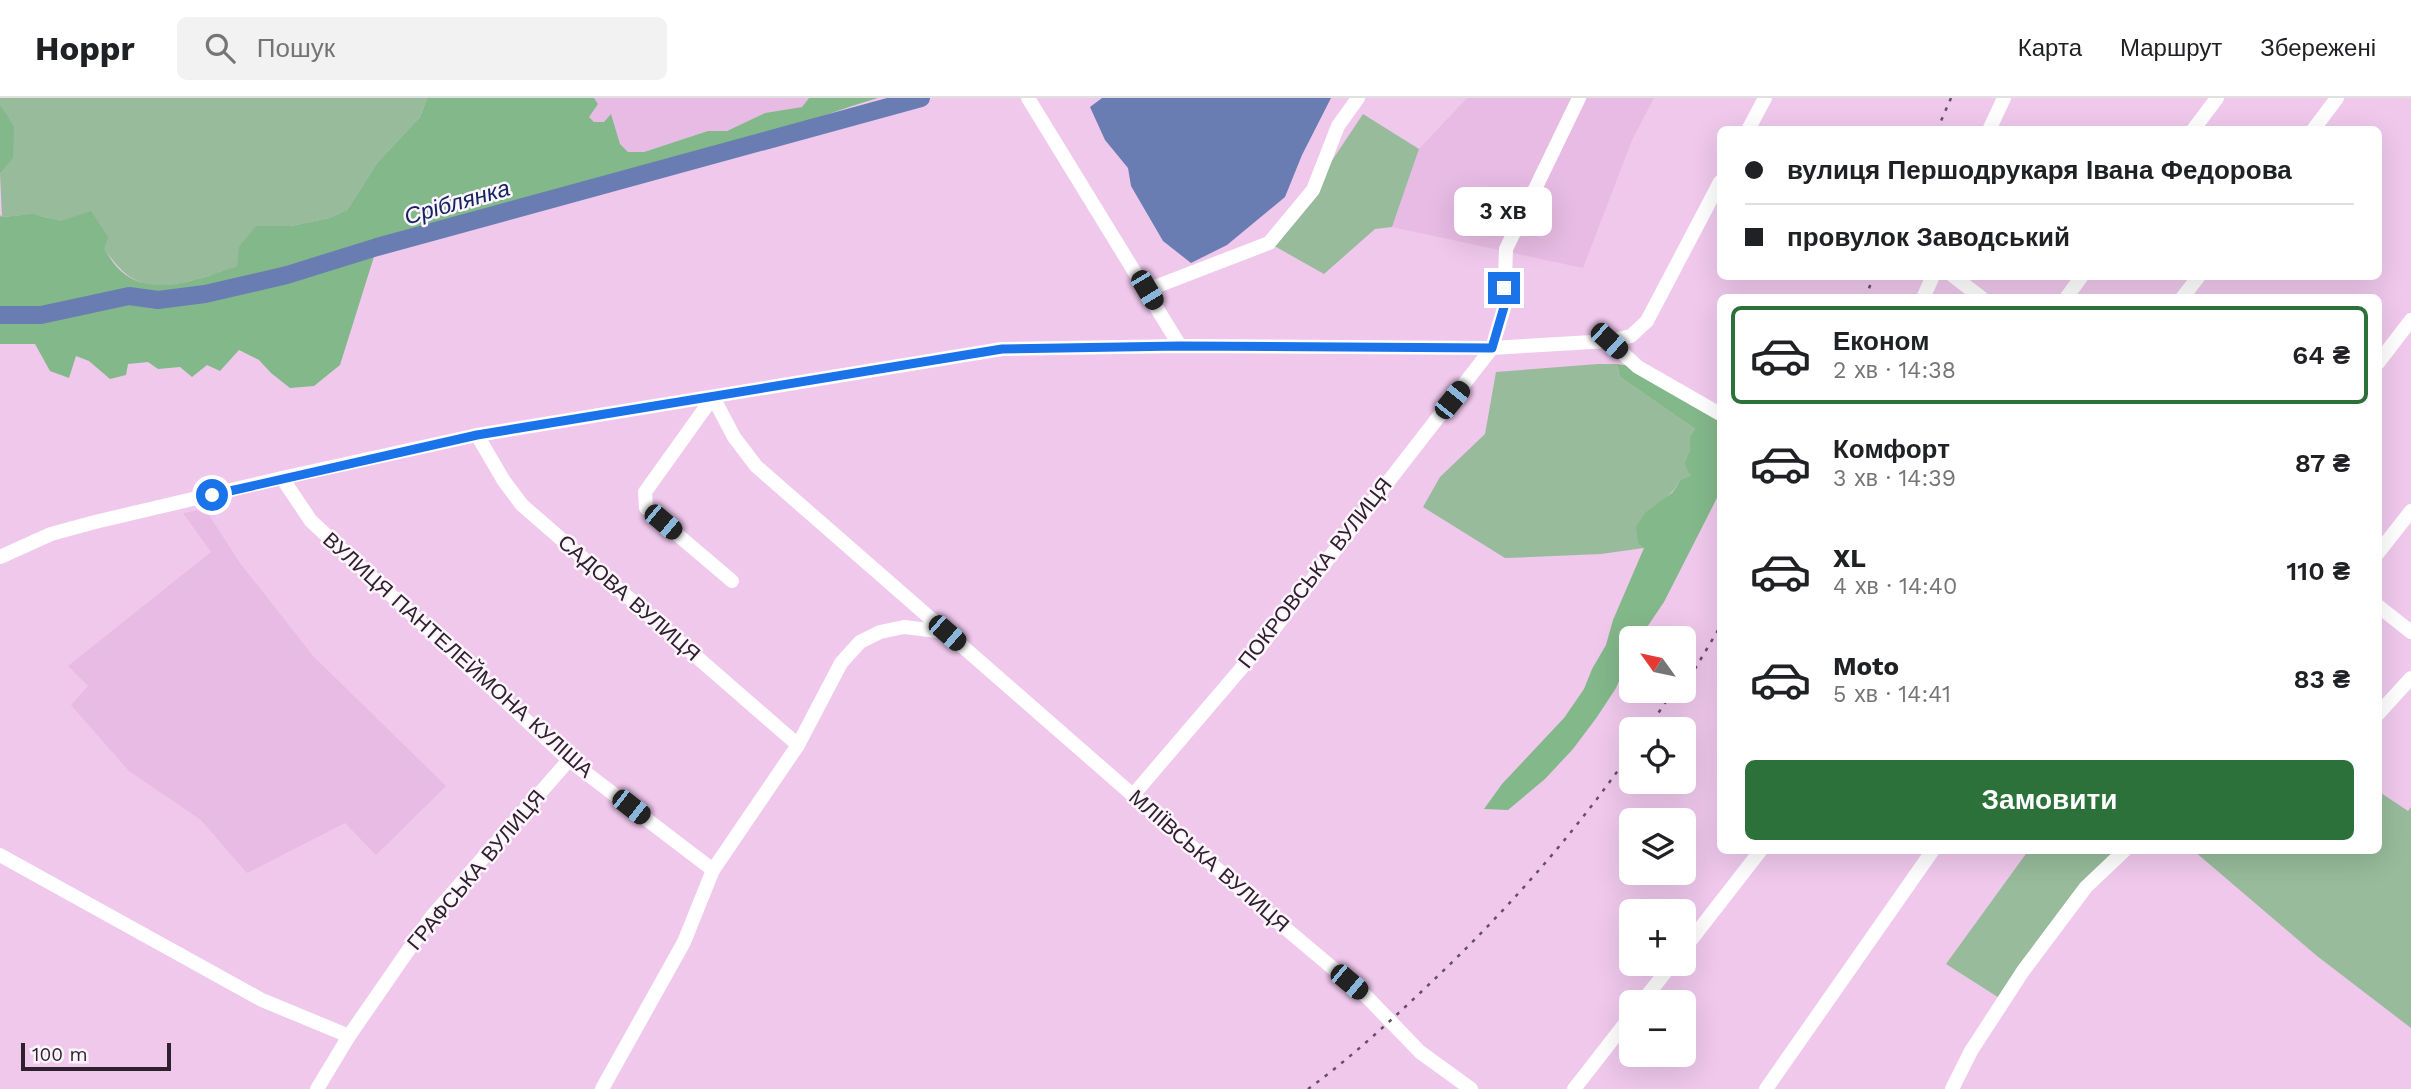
<!DOCTYPE html>
<html lang="uk">
<head>
<meta charset="utf-8">
<style>
  :root { --surface:#fff; --page:#f2f2f2; --text:#202124; --muted:#757577; --line:#e0e0e0; --accent:#2c703a }
  body { margin:0; font-family:"Work Sans",sans-serif; background:var(--page); color:var(--text); height:100vh; display:flex; flex-direction:column; font-size:26px; white-space:nowrap }
  * { box-sizing:border-box; margin:0 }
  p { font-size:23px; color:var(--muted) }
  .icon { flex:none; width:38px; height:38px; fill:none; stroke:currentColor; stroke-width:2; stroke-linecap:round; stroke-linejoin:round }
  .map { position:relative; flex:1; overflow:hidden }
  .panel { position:absolute; left:1717px; top:196px; width:665px; height:560px; display:flex; flex-direction:column; background:var(--surface); border-radius:10px; box-shadow:0 7px 28px #0002 }
  .panel>* { flex:none }
  .guide { position:absolute; left:1717px; top:28px; width:665px; height:154px; border-radius:10px; box-shadow:0 7px 28px #0002; display:grid; align-content:center; height:154px; padding:0 28px; background:var(--surface) }
  .needle { width:46px; rotate:303deg }
  .tools { position:absolute; left:1619px; top:528px; display:grid; gap:14px }
  .tools a { display:grid; place-items:center; width:77px; height:77px; border-radius:10px; background:var(--surface); box-shadow:0 7px 28px #0002; font-size:35px }
  .scale { position:absolute; left:21px; bottom:18px; width:150px; box-sizing:border-box; padding-left:7px; border:4px solid #2f202e; border-top:0; font-size:19px; line-height:24px; white-space:nowrap; color:#2f202e; -webkit-text-stroke:5px #fdf5fc; paint-order:stroke }
  .end { position:absolute; width:32px; height:32px; margin:-16px; border:9px solid #1a73e8; background:#fff; box-shadow:0 0 0 4px #fff }
  .from { border-radius:50% }
  .bubble { position:absolute; height:49px; border-radius:10px; background:var(--surface); box-shadow:0 7px 28px #0002; font-size:23px; font-weight:600; line-height:49px; text-align:center }
  .car { position:absolute; width:21px; height:42px; margin:-21px -10px; border-radius:9px; box-shadow:0 0 5px 2px #0007; background:linear-gradient(#222 24%,#8ab4d8 0 40%,#222 0 76%,#8ab4d8 0 86%,#222 0) }
  .guide b { display:flex; align-items:center; gap:24px; height:66px; font-size:26px }
  .guide b+b { border-top:2px solid var(--line) }
  .guide i { width:18px; height:18px; background:var(--text) }
  ul { padding:12px 0 0; list-style:none }
  li { display:flex; align-items:center; gap:21px; height:98px; margin:0 14px 10px; padding:0 14px; border:4px solid transparent; border-radius:10px }
  li div { flex:1 }
  li b { display:block; font-size:26px }
  li em { font-style:normal; font-weight:600 }
  li.on { border-color:var(--accent) }
  li>.icon { width:63px; height:63px; stroke-width:1.5 }
  .button { display:flex; gap:14px; margin-top:auto; padding:14px 28px }
  .button a { flex:1; height:80px; border-radius:10px; background:var(--accent); color:#fff; font-size:28px; font-weight:600; line-height:80px; text-align:center }
  header { display:flex; align-items:center; gap:42px; box-sizing:border-box; height:98px; padding:0 35px; background:var(--surface); border-bottom:2px solid var(--line) }
  header strong { font-size:33px }
  nav { display:flex; gap:38px; margin-inline-start:auto; font-size:24px }
  .search { width:490px; height:63px; background:var(--page); display:flex; align-items:center; gap:18px; box-sizing:border-box; padding:0 24px; border-radius:10px; color:var(--muted); font-size:26px }
  .map>svg:first-child { display:block }
  .built { fill:#e7bbe4 }
  .green { fill:#97bb9b }
  .forest { fill:#83b88a }
  .water { fill:#697db2 }
  .lines { fill:none; stroke-linecap:round; stroke-linejoin:round }
  .river { stroke:#697db2; stroke-width:18 }
  .minor { stroke:#fff; stroke-width:14 }
  .rail { stroke:#654f63; stroke-width:2.5; stroke-dasharray:3.5 7; stroke-linecap:butt }
  .route { stroke:#1a73e8; stroke-width:9 }
  .labels { text-anchor:middle; stroke-width:5; stroke-linejoin:round; paint-order:stroke }
  .street-label { font-size:21px; fill:#2f202e; stroke:#fdf5fc }
  .water-label { font-size:23px; font-style:italic; fill:#132363; stroke:#fdf5fc }
</style>
</head>
<body>
<header>
<strong>Hoppr</strong>
<div class="search"><svg class="icon" aria-label="search" viewBox="0 0 24 24"><circle cx="10" cy="10" r="6"/><path d="M15 15l6 6"/></svg>Пошук</div>
<nav><a>Карта</a><a>Маршрут</a><a>Збережені</a></nav>
</header>
<div class="map">
<svg width="2411" height="991" viewBox="0 0 2411 991">
  <rect width="100%" height="100%" fill="#efc8ec"/>
  <g class="built">
    <polygon points="594,0 809,0 802,9 765,15 727,33 708,33 644,54 628,54 620,46 611,17 604,24 594,24 588,19 598,6"/>
    <polygon points="1467,0 1654,0 1632,42 1583,170 1392,129 1419,51"/>
    <polygon points="205,411 240,465 313,558 446,688 376,757 345,725 247,775 201,722 129,673 71,607 88,588 68,568 211,454 183,415"/>
  </g>
  <g class="green">
    <path d="M 0,0 L 427,0 L 420,19 L 377,65 L 347,112 L 329,120 L 291,128 L 256,128 L 238,168 C 213,176 167,194 142,185 C 125,179 117,167 106,154 C 100,147 91,143 84,138 C 52,117 39,115 2,119 L 0,76 L 13,61 L 6,17 L 0,6 Z"/>
    <polygon points="1363,16 1419,51 1392,129 1375,131 1324,176 1269,145 1313,91"/>
    <polygon points="1598,266 1617,266 1620,279 1695,331 1690,338 1690,351 1684,366 1692,378 1681,381 1673,393 1662,403 1644,450 1601,456 1505,460 1423,409 1440,379 1485,336 1496,274"/>
    <polygon points="2378,693 2408,713 2411,709 2411,930 2317,858 2194,753 2378,752"/>
    <polygon points="2028,753 2125,753 2086,789 2004,903 1946,866"/>
  </g>
  <g class="forest">
    <path d="M 427,0 L 594,0 L 598,6 L 589,19 L 594,24 L 604,24 L 611,16 L 620,46 L 628,54 L 644,54 L 708,33 L 727,33 L 765,15 L 802,9 L 809,0 L 878,0 C 840,11 804,25 766,37 C 637,76 507,113 377,149 L 340,267 L 314,288 L 290,290 L 271,275 L 259,262 L 239,252 L 220,273 L 207,267 L 192,279 L 180,269 L 158,271 L 148,264 L 128,266 L 126,277 L 110,281 L 89,263 L 76,258 L 69,280 L 50,273 L 35,246 L 0,246 L 0,117 L 2,119 L 32,116 L 61,123 L 91,113 L 108,139 L 104,151 C 109,158 114,167 121,173 C 152,202 203,179 237,168 L 239,149 L 256,128 L 291,128 L 329,120 L 347,112 L 377,65 L 420,19 Z"/>
    <polygon points="0,6 14,29 13,61 0,76"/>
    <polygon points="1617,266 1638,269 1720,316 1720,394 1664,504 1639,541 1631,541 1631,557 1616,590 1597,619 1573,651 1545,681 1508,712 1484,711 1502,686 1564,620 1584,591 1592,571 1606,547 1613,522 1644,450 1638,445 1636,429 1645,415 1673,394 1681,381 1691,378 1684,366 1690,351 1690,338 1695,331 1620,279"/>
  </g>
  <polygon class="water" points="1102,0 1331,0 1302,57 1285,99 1227,147 1191,165 1163,143 1131,88 1128,70 1105,42 1090,9"/>
  <g class="lines">
    <polyline class="river" points="0,217 41,217 129,198 158,202 205,196 287,177 377,149 921,0"/>
    <g class="minor">
      <polyline points="1028,0 1180,248"/>
      <polyline points="1748,32 1765,0"/>
      <polyline points="1989,32 2004,0"/>
      <polyline points="2193,32 2217,0"/>
      <polyline points="2313,32 2337,0"/>
      <polyline points="1953,178 1982,200"/>
      <polyline points="1147,192 1269,145 1313,92 1338,28 1358,0"/>
      <polyline points="1923,200 1933,178"/>
      <polyline points="2066,200 2082,178"/>
      <polyline points="2182,200 2199,178"/>
      <polyline points="1609,243 1638,269 1720,316"/>
      <polyline points="2378,265 2411,222"/>
      <polyline points="713,299 734,339 756,368 1278,824 1367,899 1420,954 1471,991"/>
      <polyline points="713,299 645,394 646,410 732,483"/>
      <polyline points="477,337 504,383 522,407 798,647"/>
      <polyline points="282,380 311,423 569,662 713,772"/>
      <polyline points="2378,455 2411,413"/>
      <polyline points="0,459 51,436 95,424 282,380 477,337 1002,251 1180,248 1492,250 1609,243 1631,238 1647,223 1720,84"/>
      <polyline points="2378,508 2411,534"/>
      <polyline points="2378,616 2411,580"/>
      <polyline points="1134,696 1263,545 1492,250 1504,210 1506,151 1579,0"/>
      <polyline points="0,757 262,902 349,938"/>
      <polyline points="1684,851 1761,752"/>
      <polyline points="1641,905 1672,866"/>
      <polyline points="317,991 349,938 432,818 569,662"/>
      <polyline points="602,991 684,844 713,772 798,647 841,565 860,544 880,534 904,529 946,534"/>
      <polyline points="1574,991 1631,918"/>
      <polyline points="1766,991 1933,752"/>
      <polyline points="1952,991 1971,953 2023,873 2086,789 2125,752"/>
    </g>
    <g class="rail">
      <polyline points="1937,32 1951,0"/>
      <polyline points="1865,200 1874,178"/>
      <polyline points="1684,589 1720,529"/>
      <polyline points="1647,632 1673,593"/>
      <path d="M 1308,991 C 1348,962 1385,928 1421,894 C 1499,821 1570,742 1631,654"/>
    </g>
  </g>
  <g class="lines">
    <polyline class="route" points="212,397 477,337 1002,251 1180,248 1492,250 1504,209 1504,190"/>
  </g>
  <g class="labels">
    <g class="street-label">
      <text transform="translate(1315 475) rotate(-52)" y="7">ПОКРОВСЬКА ВУЛИЦЯ</text>
      <text transform="translate(629 500) rotate(41)" y="7">САДОВА ВУЛИЦЯ</text>
      <text transform="translate(458 557) rotate(42)" y="7">ВУЛИЦЯ ПАНТЕЛЕЙМОНА КУЛІША</text>
      <text transform="translate(1209 763) rotate(41)" y="7">МЛІЇВСЬКА ВУЛИЦЯ</text>
      <text transform="translate(476 772) rotate(-50)" y="7">ГРАФСЬКА ВУЛИЦЯ</text>
    </g>
    <g class="water-label">
      <text transform="translate(457 104) rotate(-16)" y="8">Сріблянка</text>
    </g>
  </g>
</svg>
<div class="tools">
<a><svg class="needle" viewBox="-14 -14 28 28"><path d="M0-13l5 13h-10z" fill="#e53935"/><path d="M0 13l5-13h-10z" fill="#757577"/></svg></a>
<a><svg class="icon" aria-label="locate" viewBox="0 0 24 24"><circle cx="12" cy="12" r="6"/><path d="M12 2v4M12 18v4M2 12h4M18 12h4"/></svg></a>
<a><svg class="icon" aria-label="layers" viewBox="0 0 24 24"><path d="M12 4l9 5-9 5-9-5zM3 14l9 5 9-5"/></svg></a>
<a>+</a>
<a>−</a>
</div>
<div class="scale">100 m</div>
<i class="end from" style="left:212px;top:397px"></i>
<i class="end" style="left:1504px;top:190px"></i>
<div class="bubble" style="left:1454px;top:89px;width:98px">3 хв</div>
<i class="car" style="left:1147px;top:192px;rotate:149deg"></i>
<i class="car" style="left:1609px;top:243px;rotate:132deg"></i>
<i class="car" style="left:1452px;top:302px;rotate:39deg"></i>
<i class="car" style="left:663px;top:424px;rotate:130deg"></i>
<i class="car" style="left:947px;top:535px;rotate:131deg"></i>
<i class="car" style="left:631px;top:709px;rotate:128deg"></i>
<i class="car" style="left:1349px;top:884px;rotate:130deg"></i>
<div class="guide">
<b><i class="from"></i>вулиця Першодрукаря Івана Федорова</b>
<b><i></i>провулок Заводський</b>
</div>
<section class="panel">
<ul>
<li class="on"><svg class="icon" aria-label="car" viewBox="0 0 24 24"><path d="M5 17H2v-5l4-1 3-4h7l3 4 3 1v5h-3M9 17h6M6 11h13"/><circle cx="7" cy="17" r="2"/><circle cx="17" cy="17" r="2"/></svg><div><b>Економ</b><p>2 хв · 14:38</p></div><em>64 ₴</em></li>
<li><svg class="icon" aria-label="car" viewBox="0 0 24 24"><path d="M5 17H2v-5l4-1 3-4h7l3 4 3 1v5h-3M9 17h6M6 11h13"/><circle cx="7" cy="17" r="2"/><circle cx="17" cy="17" r="2"/></svg><div><b>Комфорт</b><p>3 хв · 14:39</p></div><em>87 ₴</em></li>
<li><svg class="icon" aria-label="car" viewBox="0 0 24 24"><path d="M5 17H2v-5l4-1 3-4h7l3 4 3 1v5h-3M9 17h6M6 11h13"/><circle cx="7" cy="17" r="2"/><circle cx="17" cy="17" r="2"/></svg><div><b>XL</b><p>4 хв · 14:40</p></div><em>110 ₴</em></li>
<li><svg class="icon" aria-label="car" viewBox="0 0 24 24"><path d="M5 17H2v-5l4-1 3-4h7l3 4 3 1v5h-3M9 17h6M6 11h13"/><circle cx="7" cy="17" r="2"/><circle cx="17" cy="17" r="2"/></svg><div><b>Moto</b><p>5 хв · 14:41</p></div><em>83 ₴</em></li>
</ul>
<div class="button"><a>Замовити</a></div>
</section>
</div>
</body>
</html>
